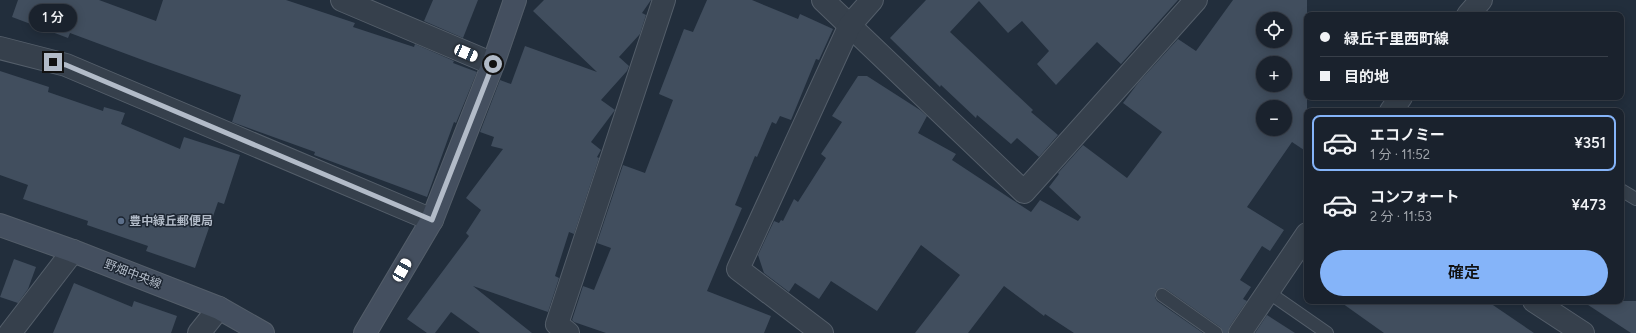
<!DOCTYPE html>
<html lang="ja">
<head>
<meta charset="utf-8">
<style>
  :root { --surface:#1a222d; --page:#272f39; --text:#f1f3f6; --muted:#9fa4aa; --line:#383f49; --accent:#85b4f9 }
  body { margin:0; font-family:Figtree,"Noto Sans JP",sans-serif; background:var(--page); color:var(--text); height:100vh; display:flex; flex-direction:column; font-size:15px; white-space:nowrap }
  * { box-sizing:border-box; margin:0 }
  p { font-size:13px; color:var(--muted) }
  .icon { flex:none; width:22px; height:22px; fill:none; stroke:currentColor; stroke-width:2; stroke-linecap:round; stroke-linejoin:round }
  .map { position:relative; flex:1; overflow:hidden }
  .sheet { position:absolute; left:1304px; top:108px; width:320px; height:196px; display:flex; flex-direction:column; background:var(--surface); border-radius:8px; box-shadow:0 2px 10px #0003,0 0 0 1px var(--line) }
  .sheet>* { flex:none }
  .guide { position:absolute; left:1304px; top:12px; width:320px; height:88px; border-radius:8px; box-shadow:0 2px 10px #0003,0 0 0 1px var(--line); display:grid; align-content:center; height:88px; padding:0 16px; background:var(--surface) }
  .fabs { position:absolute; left:1256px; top:12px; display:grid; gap:8px }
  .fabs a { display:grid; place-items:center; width:36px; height:36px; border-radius:50%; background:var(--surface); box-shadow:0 2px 10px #0003,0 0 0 1px var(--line); font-size:20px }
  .end { position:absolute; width:18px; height:18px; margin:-9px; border:5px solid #b2bbc8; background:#111; box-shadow:0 0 0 2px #111 }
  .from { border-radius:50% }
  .bubble { position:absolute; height:28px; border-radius:14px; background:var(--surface); box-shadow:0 2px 10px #0003,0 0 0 1px var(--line); font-size:13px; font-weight:600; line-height:28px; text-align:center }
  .car { position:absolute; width:12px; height:24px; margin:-12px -6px; border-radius:5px; box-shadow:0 0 3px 1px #0007; background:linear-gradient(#fff 24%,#345 0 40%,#fff 0 76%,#345 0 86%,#fff 0) }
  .guide b { display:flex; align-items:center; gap:14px; height:38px; font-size:15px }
  .guide b+b { border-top:1px solid var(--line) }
  .guide i { width:10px; height:10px; background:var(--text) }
  ul { padding:7px 0 0; list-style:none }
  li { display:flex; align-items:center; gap:12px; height:56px; margin:0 8px 6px; padding:0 8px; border:2px solid transparent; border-radius:8px }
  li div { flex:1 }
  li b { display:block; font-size:15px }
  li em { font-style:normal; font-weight:600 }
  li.active { border-color:var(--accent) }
  li>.icon { width:36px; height:36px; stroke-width:1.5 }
  .action { display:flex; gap:8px; margin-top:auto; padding:8px 16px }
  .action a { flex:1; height:46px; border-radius:24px; background:var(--accent); color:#111; font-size:16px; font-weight:600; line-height:46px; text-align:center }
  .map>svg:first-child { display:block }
  .building { fill:#414e5e; fill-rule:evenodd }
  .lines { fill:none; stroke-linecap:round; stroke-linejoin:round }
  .lane-casing { stroke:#545e6a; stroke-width:14 }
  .street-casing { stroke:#545e6a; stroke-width:24 }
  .secondary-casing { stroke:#545e6a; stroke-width:24 }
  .lane { stroke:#36404c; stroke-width:12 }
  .street { stroke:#36404c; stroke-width:22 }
  .secondary { stroke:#444f5f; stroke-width:22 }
  .route { stroke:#b2bbc8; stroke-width:5 }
  .service-dot { fill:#5c6f8a; stroke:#1c2531; stroke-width:1.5 }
  .labels { text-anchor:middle; stroke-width:3; stroke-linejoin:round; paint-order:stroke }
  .poi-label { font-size:12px; font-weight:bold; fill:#b2bbc8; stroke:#1c2531; text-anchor:start }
  .street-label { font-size:12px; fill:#b2bbc8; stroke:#1c2531 }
</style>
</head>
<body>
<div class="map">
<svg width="1636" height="333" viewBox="0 0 1636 333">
  <rect width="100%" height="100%" fill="#222e3c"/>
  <g class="building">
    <polygon points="18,0 99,0 156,21 163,0 286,0 355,23 353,27 414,47 415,44 454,61 453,63 477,72 456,123 454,122 427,197 314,155 315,152 232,122 241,95 148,62 70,33 68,38 12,17"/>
    <polygon points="433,0 478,0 463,38 424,21"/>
    <polygon points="544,0 651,0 642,13 646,15 640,34 619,57 629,66 627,71 601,100 615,110 591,142 601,150 597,157 599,158 574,234 569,232 555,276 559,278 548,312 473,286 532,333 480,333 451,312 435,333 427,333 407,319 469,236 466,233 481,210 466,198 503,149 491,146 494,137 480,132 500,80 511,84 525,46 597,72 533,11"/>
    <polygon points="707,0 752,0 798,19 800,14 833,29 819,60 816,59 791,120 780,116 776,124 772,122 757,157 755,156 735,205 742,208 707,291 771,316 764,333 606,333 574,322 572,320 583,286 594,290 611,248 597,243 623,165 645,173 673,100 659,94 684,29 693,32"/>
    <polygon points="926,0 1178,0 1121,64 1097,42 1056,85 1037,64 1049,51 1022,21 1008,33 979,1 950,32 1033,110 1031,112 1058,135 1039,157 1017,138 1011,144 977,115 976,118 941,85 940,87 890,38"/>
    <path d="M 1233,0 L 1307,0 L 1307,152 L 1292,142 L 1247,207 L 1284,230 L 1270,251 L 1262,246 L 1240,280 L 1251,287 L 1243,299 L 1247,301 L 1230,326 L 1228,333 L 1223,333 L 1220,327 L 1166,289 L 1162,288 L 1156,291 L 1155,298 L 1157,301 L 1203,333 L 1074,333 L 1045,314 L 1044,316 L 1004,286 L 968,333 L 915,333 L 960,275 L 921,245 L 877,311 L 831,281 L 819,299 L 795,283 L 789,292 L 764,273 L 758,255 L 774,221 L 779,223 L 781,220 L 783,221 L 794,199 L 798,202 L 826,158 L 821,154 L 842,122 L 832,116 L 858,76 L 867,76 L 920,110 L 927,116 L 918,133 L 956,154 L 952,160 L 1031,212 L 1040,200 L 1078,221 L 1081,217 L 1049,187 L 1059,174 L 1058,173 L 1083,145 L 1127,178 L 1162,132 L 1123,103 L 1138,83 L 1178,39 L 1196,51 ZM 1263,19 L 1285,19 L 1285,41 L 1263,41 ZM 1263,63 L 1285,63 L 1285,85 L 1263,85 ZM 1263,107 L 1285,107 L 1285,129 L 1263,129 Z"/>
    <polygon points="0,71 49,87 48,92 103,111 104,107 125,113 121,124 180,149 184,137 240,155 224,204 218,202 195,268 146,251 148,246 87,225 88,221 23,199 28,185 0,175"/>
    <polygon points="14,259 36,267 28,289 18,303 0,297"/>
    <polygon points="74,283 132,307 134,301 177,316 171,333 53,333"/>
    <polygon points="1339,301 1487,301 1534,333 1384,333"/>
    <polygon points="1582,301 1636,301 1636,333 1631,333"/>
    <polygon points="1267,315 1295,333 1255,333"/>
  </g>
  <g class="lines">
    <defs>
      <g id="lane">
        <polyline points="1621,190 1636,199"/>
        <polyline points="1268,292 1327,333"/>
        <polyline points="1162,295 1216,333"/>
      </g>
      <g id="street">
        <polyline points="342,0 493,64"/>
        <polyline points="823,0 1024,192 1196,0"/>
        <polyline points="1468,15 1481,0"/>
        <polyline points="0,48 66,65 432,220"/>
        <polyline points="1391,111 1401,97"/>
        <polyline points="1534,301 1583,333"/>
        <polyline points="10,333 73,251"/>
        <polyline points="199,333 219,308"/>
        <polyline points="568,333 557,324 664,0"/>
        <polyline points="822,333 738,269 850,25 872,0"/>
        <polyline points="1240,333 1307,234"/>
      </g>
      <g id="secondary">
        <polyline points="0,225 73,251 219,308 263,333"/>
        <polyline points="365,333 432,220 493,64 515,0"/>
      </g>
    </defs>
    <use href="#lane" class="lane-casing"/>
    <use href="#street" class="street-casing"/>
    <use href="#secondary" class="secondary-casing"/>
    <use href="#lane" class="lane"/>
    <use href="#street" class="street"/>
    <use href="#secondary" class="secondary"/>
  </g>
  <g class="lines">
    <polyline class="route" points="53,62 66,65 432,220 493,64"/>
  </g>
  <circle class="service-dot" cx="121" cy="221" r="4"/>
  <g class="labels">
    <g class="poi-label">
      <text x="129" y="225">豊中緑丘郵便局</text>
    </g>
    <g class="street-label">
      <text transform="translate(133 274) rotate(21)" y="4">野畑中央線</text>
    </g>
  </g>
</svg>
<div class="fabs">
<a><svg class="icon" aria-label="locate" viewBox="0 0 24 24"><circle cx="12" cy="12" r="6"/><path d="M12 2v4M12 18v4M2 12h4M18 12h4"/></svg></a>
<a>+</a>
<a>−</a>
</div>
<i class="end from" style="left:493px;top:64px"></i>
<i class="end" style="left:53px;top:62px"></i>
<div class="bubble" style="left:29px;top:4px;width:48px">1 分</div>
<i class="car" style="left:466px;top:53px;rotate:113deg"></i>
<i class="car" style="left:402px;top:270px;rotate:30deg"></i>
<div class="guide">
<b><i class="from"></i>緑丘千里西町線</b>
<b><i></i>目的地</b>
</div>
<section class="sheet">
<ul>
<li class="active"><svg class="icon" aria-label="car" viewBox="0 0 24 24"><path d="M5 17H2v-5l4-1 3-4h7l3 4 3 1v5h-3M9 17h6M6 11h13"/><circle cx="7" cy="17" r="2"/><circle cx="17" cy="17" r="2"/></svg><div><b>エコノミー</b><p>1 分 · 11:52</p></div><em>¥351</em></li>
<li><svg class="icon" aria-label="car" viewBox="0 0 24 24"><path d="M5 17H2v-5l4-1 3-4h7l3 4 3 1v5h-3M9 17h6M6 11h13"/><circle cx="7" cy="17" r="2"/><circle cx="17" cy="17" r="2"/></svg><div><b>コンフォート</b><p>2 分 · 11:53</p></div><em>¥473</em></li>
</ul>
<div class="action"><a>確定</a></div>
</section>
</div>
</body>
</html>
